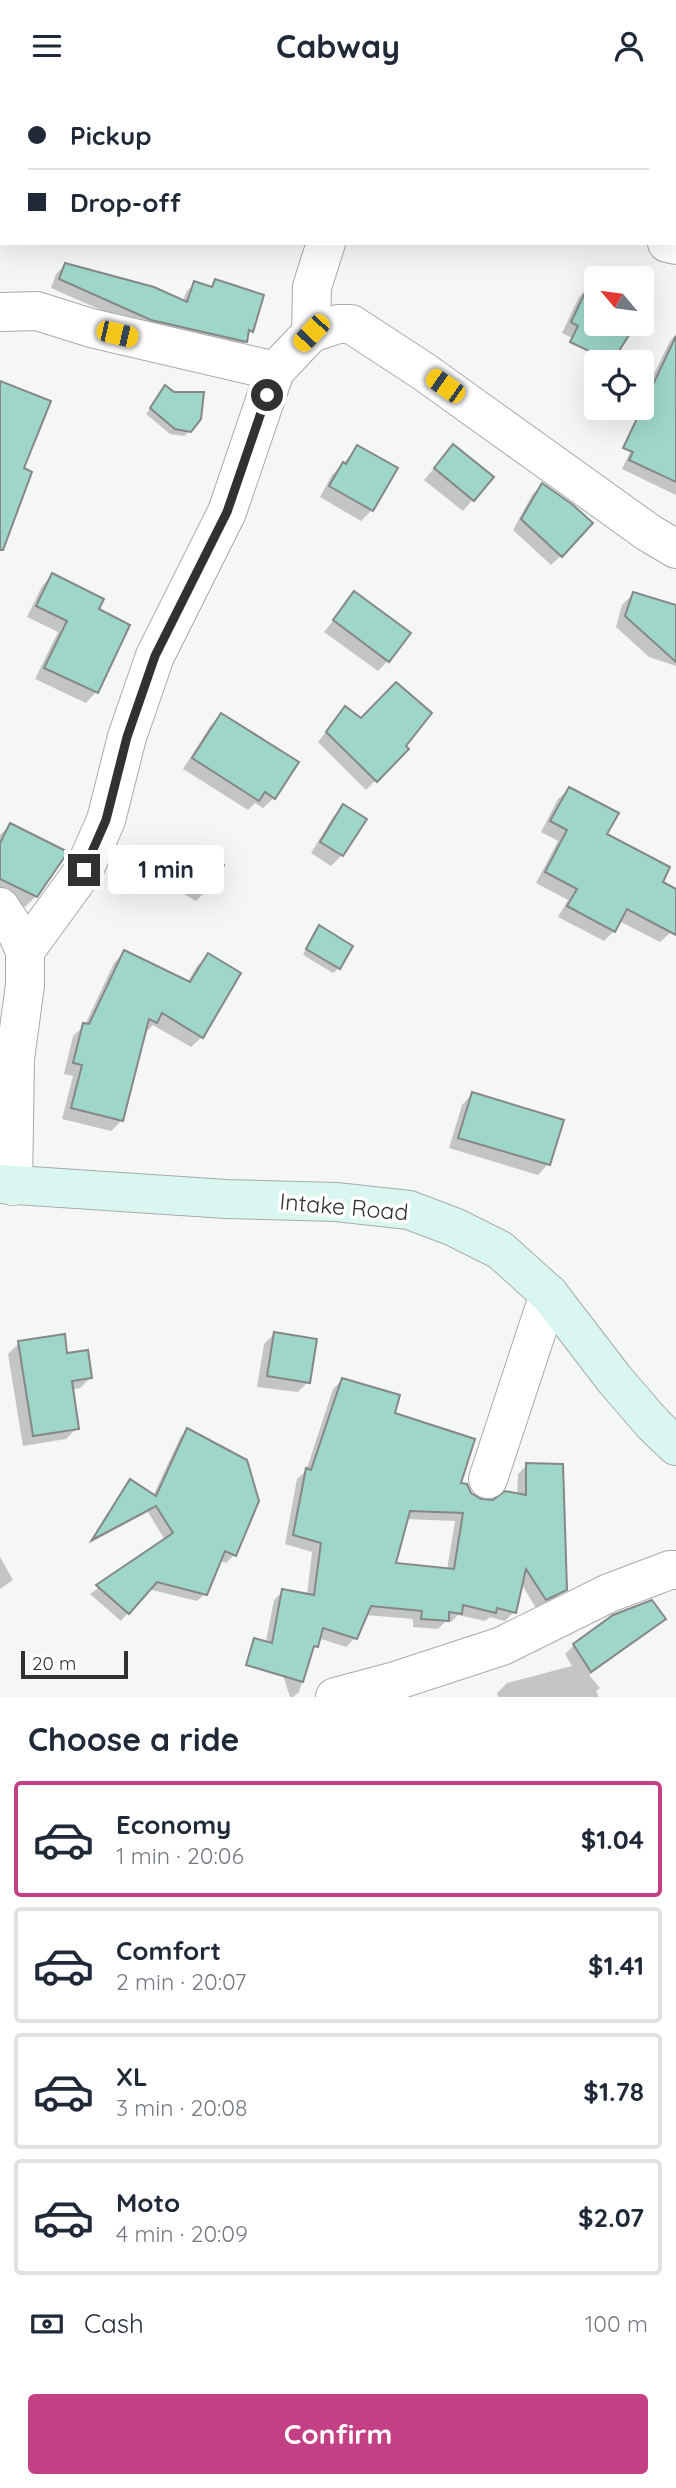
<!DOCTYPE html>
<html lang="en">
<head>
<meta charset="utf-8">
<style>
  :root { --surface:#fff; --page:#f6f6f7; --text:#1f2937; --muted:#747a83; --line:#e0e1e3; --accent:#c44085 }
  body { margin:0; font-family:Quicksand,sans-serif; background:var(--page); color:var(--text); height:100vh; display:flex; flex-direction:column; font-size:26px; white-space:nowrap }
  * { box-sizing:border-box; margin:0 }
  p { font-size:23px; color:var(--muted) }
  .icon { flex:none; width:38px; height:38px; fill:none; stroke:currentColor; stroke-width:2; stroke-linecap:round; stroke-linejoin:round }
  .map { position:relative; height:1606px; overflow:hidden }
  .details { display:flex; flex-direction:column; background:var(--surface); flex:1 }
  .details>* { flex:none }
  .banner { position:absolute; left:0px; top:0px; width:677px; height:154px; box-shadow:0 7px 28px #0002; display:grid; align-content:center; height:154px; padding:0 28px; background:var(--surface) }
  .needle { width:46px; rotate:299deg }
  .fabs { position:absolute; left:584px; top:175px; display:grid; gap:14px }
  .fabs a { display:grid; place-items:center; width:70px; height:70px; border-radius:7px; background:var(--surface); box-shadow:0 7px 28px #0002; font-size:35px }
  .scale { position:absolute; left:21px; bottom:18px; width:107px; box-sizing:border-box; padding-left:7px; border:4px solid #303131; border-top:0; font-size:19px; line-height:24px; white-space:nowrap; color:#303131; -webkit-text-stroke:5px #fff; paint-order:stroke }
  .end { position:absolute; width:32px; height:32px; margin:-16px; border:9px solid #303131; background:#fff; box-shadow:0 0 0 4px #fff }
  .from { border-radius:50% }
  .bubble { position:absolute; height:49px; border-radius:7px; background:var(--surface); box-shadow:0 7px 28px #0002; font-size:23px; font-weight:800; line-height:49px; text-align:center }
  .car { position:absolute; width:21px; height:42px; margin:-21px -10px; border-radius:9px; box-shadow:0 0 5px 2px #0007; background:linear-gradient(#f5c518 24%,#345 0 40%,#f5c518 0 76%,#345 0 86%,#f5c518 0) }
  .banner b { display:flex; align-items:center; gap:24px; height:66px; font-size:26px }
  .banner b+b { border-top:2px solid var(--line) }
  .banner i { width:18px; height:18px; background:var(--text) }
  ul { padding:0; list-style:none }
  li { display:flex; align-items:center; gap:21px; height:116px; margin:0 14px 10px; padding:0 14px; border:4px solid var(--line); border-radius:7px }
  li div { flex:1 }
  li b { display:block; font-size:26px }
  li em { font-style:normal; font-weight:800 }
  li.active { border-color:var(--accent) }
  li>.icon { width:63px; height:63px; stroke-width:1.5 }
  h2 { padding:0 28px; font-size:32px; line-height:84px }
  .pay { display:flex; align-items:center; gap:18px; height:77px; padding:0 28px; font-size:26px }
  .pay p { margin-inline-start:auto }
  .button { display:flex; gap:14px; margin-top:auto; padding:14px 28px }
  .button a { flex:1; height:80px; border-radius:7px; background:var(--accent); color:#fff; font-size:28px; font-weight:800; line-height:80px; text-align:center }
  header { display:flex; justify-content:space-between; align-items:center; height:91px; padding:0 28px; background:var(--surface); font-size:32px; font-weight:800 }
  .map>svg:first-child { display:block }
  .shadow { fill:#0003; fill-rule:evenodd }
  .building { fill:#9ed7ca; stroke:#858887; stroke-width:2; fill-rule:evenodd }
  .lines { fill:none; stroke-linecap:round; stroke-linejoin:round }
  .street-casing { stroke:#a7abaa; stroke-width:40 }
  .secondary-casing { stroke:#a7abaa; stroke-width:40 }
  .street { stroke:#fff; stroke-width:38 }
  .secondary { stroke:#daf6f0; stroke-width:38 }
  .route { stroke:#303131; stroke-width:9 }
  .labels { text-anchor:middle; stroke-width:7; stroke-linejoin:round; paint-order:stroke }
  .street-label { font-size:23px; fill:#303131; stroke:#fff }
</style>
</head>
<body>
<header><svg class="icon" aria-label="menu" viewBox="0 0 24 24"><path d="M4 6h16M4 12h16M4 18h16"/></svg>Cabway<svg class="icon" aria-label="person" viewBox="0 0 24 24"><circle cx="12" cy="8" r="4"/><path d="M4 21q1-7 8-7t8 7"/></svg></header>
<div class="map">
<svg width="676" height="1606" viewBox="0 0 676 1606">
  <rect width="100%" height="100%" fill="#f4f7f6"/>
  <g class="shadow">
    <polygon points="65,174 183,211 186,201 195,192 209,197 215,190 251,240 246,244 246,250 237,259 142,237 51,197 56,183"/>
    <polygon points="590,195 597,233 634,233 620,255 610,266 562,242 579,206"/>
    <polygon points="676,243 676,298 652,287 670,250"/>
    <polygon points="165,297 190,340 184,345 170,343 146,323"/>
    <polygon points="643,334 676,340 676,404 622,378"/>
    <polygon points="453,355 491,387 463,420 424,389"/>
    <polygon points="358,357 395,378 372,419 361,430 320,406 332,384"/>
    <polygon points="542,394 561,465 551,474 513,439 532,404"/>
    <polygon points="52,484 96,519 128,535 96,601 86,612 35,588 58,541 27,526 42,495"/>
    <polygon points="354,503 388,570 378,580 324,541"/>
    <polygon points="633,503 676,516 676,575 649,566 616,536 622,514"/>
    <polygon points="345,617 407,658 366,699 318,651"/>
    <polygon points="221,624 274,707 263,717 255,712 248,719 183,678 211,634"/>
    <polygon points="569,698 604,744 661,792 676,800 676,830 671,841 660,851 619,830 614,840 604,850 558,826 568,809 536,792 558,750 541,741 558,708"/>
    <polygon points="343,716 342,764 331,775 311,762 333,726"/>
    <polygon points="10,734 36,805 25,816 0,804 0,744"/>
    <polygon points="196,759 207,799 196,810 170,795 185,769"/>
    <polygon points="319,836 339,877 333,882 303,864 314,841"/>
    <polygon points="124,861 187,892 197,875 208,864 202,946 191,956 153,934 145,942 122,1029 111,1040 62,1028 73,985 64,983 73,945 85,934 114,872"/>
    <polygon points="472,1003 548,1073 538,1084 449,1057 462,1014"/>
    <polygon points="274,1243 308,1291 298,1301 257,1296 264,1253"/>
    <polygon points="19,1252 66,1264 90,1287 80,1297 71,1299 77,1337 66,1348 23,1355 8,1263"/>
    <path d="M 342,1289 L 393,1323 L 458,1393 L 480,1410 L 494,1411 L 517,1405 L 518,1383 L 527,1374 L 565,1498 L 555,1507 L 536,1517 L 521,1492 L 514,1521 L 505,1530 L 490,1526 L 485,1530 L 458,1524 L 451,1531 L 446,1530 L 438,1538 L 413,1536 L 413,1528 L 366,1524 L 355,1547 L 346,1556 L 318,1547 L 316,1555 L 311,1560 L 299,1601 L 293,1606 L 290,1606 L 274,1557 L 264,1560 L 274,1509 L 283,1500 L 307,1504 L 312,1461 L 285,1453 L 297,1388 L 306,1380 L 333,1298 ZM 406,1428 L 455,1430 L 447,1479 L 394,1474 Z"/>
    <polygon points="187,1339 234,1464 226,1472 219,1469 205,1503 197,1510 148,1498 121,1530 90,1503 165,1449 148,1421 88,1453 123,1398 131,1391 153,1405 180,1347"/>
    <polygon points="0,1466 13,1489 0,1498"/>
    <polygon points="664,1528 654,1537 589,1584 600,1597 596,1600 599,1606 498,1606 497,1602 507,1592 572,1575 565,1563 574,1554"/>
  </g>
  <g class="building">
    <polygon points="65,172 154,196 187,211 194,190 212,196 215,188 264,204 253,241 249,239 247,251 151,229 59,188"/>
    <polygon points="589,193 597,197 597,233 636,233 612,271 570,251 578,235 571,231"/>
    <polygon points="676,245 676,391 629,369 633,361 623,357"/>
    <polygon points="0,290 51,310 24,377 32,381 3,459 0,459"/>
    <polygon points="165,294 174,301 204,301 201,328 191,341 175,338 150,317"/>
    <polygon points="453,353 494,386 474,410 434,377"/>
    <polygon points="357,354 398,377 373,420 329,395 343,371 346,373"/>
    <polygon points="542,392 573,414 593,432 562,466 521,428"/>
    <polygon points="52,482 104,508 99,518 130,534 98,602 44,577 67,530 36,515"/>
    <polygon points="354,500 411,542 389,571 333,529"/>
    <polygon points="633,501 676,514 676,571 625,525"/>
    <polygon points="396,591 432,622 406,655 409,658 377,691 326,641 345,615 361,627"/>
    <polygon points="221,622 299,671 275,708 265,701 259,710 192,667"/>
    <polygon points="569,696 619,722 607,743 670,776 663,791 676,798 676,844 627,818 615,841 567,815 577,798 545,781 567,739 550,730"/>
    <polygon points="343,713 367,728 343,765 320,751"/>
    <polygon points="10,732 68,761 37,806 0,788 0,752"/>
    <polygon points="196,757 224,774 208,801 180,784"/>
    <polygon points="319,834 353,855 340,878 306,858"/>
    <polygon points="124,859 190,891 208,862 241,882 203,947 162,922 157,932 149,928 123,1030 71,1017 82,974 73,972 83,932 89,933"/>
    <polygon points="472,1001 564,1029 550,1074 458,1047"/>
    <polygon points="274,1241 317,1248 310,1292 267,1285"/>
    <polygon points="65,1243 67,1262 88,1259 92,1287 72,1290 79,1338 33,1345 18,1250"/>
    <path d="M 342,1287 L 400,1304 L 395,1322 L 475,1348 L 461,1392 L 467,1393 L 471,1402 L 481,1408 L 493,1409 L 505,1400 L 526,1404 L 526,1372 L 563,1373 L 567,1499 L 546,1509 L 526,1478 L 516,1522 L 497,1517 L 496,1522 L 463,1514 L 462,1523 L 449,1521 L 449,1530 L 421,1528 L 422,1520 L 371,1515 L 357,1548 L 323,1537 L 318,1556 L 314,1555 L 303,1591 L 246,1574 L 254,1547 L 272,1552 L 282,1498 L 314,1504 L 321,1452 L 293,1444 L 306,1377 L 311,1379 ZM 410,1420 L 463,1422 L 454,1478 L 396,1472 Z"/>
    <polygon points="187,1337 247,1369 259,1410 236,1465 225,1460 207,1504 157,1491 129,1523 96,1494 173,1442 156,1415 92,1449 130,1388 156,1405"/>
    <polygon points="652,1509 666,1528 591,1581 573,1553 613,1524"/>
  </g>
  <g class="lines">
    <defs>
      <g id="street">
        <polyline points="667,152 676,154"/>
        <polyline points="0,221 37,220 91,237 275,280"/>
        <polyline points="311,242 338,233 351,233 423,280 649,442 676,458"/>
        <polyline points="0,816 16,840 25,860 25,894 15,968 13,1095"/>
        <polyline points="25,860 84,779 106,729 127,646 155,565 227,421 275,280 311,242 312,196 326,152"/>
        <polyline points="488,1388 549,1203"/>
        <polyline points="335,1606 395,1590 502,1555 609,1502 670,1479 676,1479"/>
      </g>
      <polyline id="secondary" points="0,1093 226,1108 336,1111 409,1119 454,1136 500,1159 549,1203 615,1289 653,1333 676,1355"/>
    </defs>
    <use href="#street" class="street-casing"/>
    <use href="#secondary" class="secondary-casing"/>
    <use href="#street" class="street"/>
    <use href="#secondary" class="secondary"/>
  </g>
  <g class="lines">
    <polyline class="route" points="84,779 106,729 127,646 155,565 227,421 267,304"/>
  </g>
  <g class="labels">
    <g class="street-label">
      <text transform="translate(344 1116) rotate(5)" y="8">Intake Road</text>
    </g>
  </g>
</svg>
<div class="fabs">
<a><svg class="needle" viewBox="-14 -14 28 28"><path d="M0-13l5 13h-10z" fill="#e53935"/><path d="M0 13l5-13h-10z" fill="#747a83"/></svg></a>
<a><svg class="icon" aria-label="locate" viewBox="0 0 24 24"><circle cx="12" cy="12" r="6"/><path d="M12 2v4M12 18v4M2 12h4M18 12h4"/></svg></a>
</div>
<div class="scale">20 m</div>
<i class="end from" style="left:267px;top:304px"></i>
<i class="end" style="left:84px;top:779px"></i>
<div class="bubble" style="left:108px;top:754px;width:116px">1 min</div>
<i class="car" style="left:311px;top:242px;rotate:223deg"></i>
<i class="car" style="left:117px;top:243px;rotate:103deg"></i>
<i class="car" style="left:445px;top:295px;rotate:305deg"></i>
<div class="banner">
<b><i class="from"></i>Pickup</b>
<b><i></i>Drop-off</b>
</div>
</div>
<section class="details">
<h2>Choose a ride</h2>
<ul>
<li class="active"><svg class="icon" aria-label="car" viewBox="0 0 24 24"><path d="M5 17H2v-5l4-1 3-4h7l3 4 3 1v5h-3M9 17h6M6 11h13"/><circle cx="7" cy="17" r="2"/><circle cx="17" cy="17" r="2"/></svg><div><b>Economy</b><p>1 min · 20:06</p></div><em>$1.04</em></li>
<li><svg class="icon" aria-label="car" viewBox="0 0 24 24"><path d="M5 17H2v-5l4-1 3-4h7l3 4 3 1v5h-3M9 17h6M6 11h13"/><circle cx="7" cy="17" r="2"/><circle cx="17" cy="17" r="2"/></svg><div><b>Comfort</b><p>2 min · 20:07</p></div><em>$1.41</em></li>
<li><svg class="icon" aria-label="car" viewBox="0 0 24 24"><path d="M5 17H2v-5l4-1 3-4h7l3 4 3 1v5h-3M9 17h6M6 11h13"/><circle cx="7" cy="17" r="2"/><circle cx="17" cy="17" r="2"/></svg><div><b>XL</b><p>3 min · 20:08</p></div><em>$1.78</em></li>
<li><svg class="icon" aria-label="car" viewBox="0 0 24 24"><path d="M5 17H2v-5l4-1 3-4h7l3 4 3 1v5h-3M9 17h6M6 11h13"/><circle cx="7" cy="17" r="2"/><circle cx="17" cy="17" r="2"/></svg><div><b>Moto</b><p>4 min · 20:09</p></div><em>$2.07</em></li>
</ul>
<div class="pay"><svg class="icon" aria-label="cash" viewBox="0 0 24 24"><path d="M3 7h18v10H3z"/><circle cx="12" cy="12" r="2"/></svg>Cash<p>100 m</p></div>
<div class="button"><a>Confirm</a></div>
</section>
</body>
</html>
